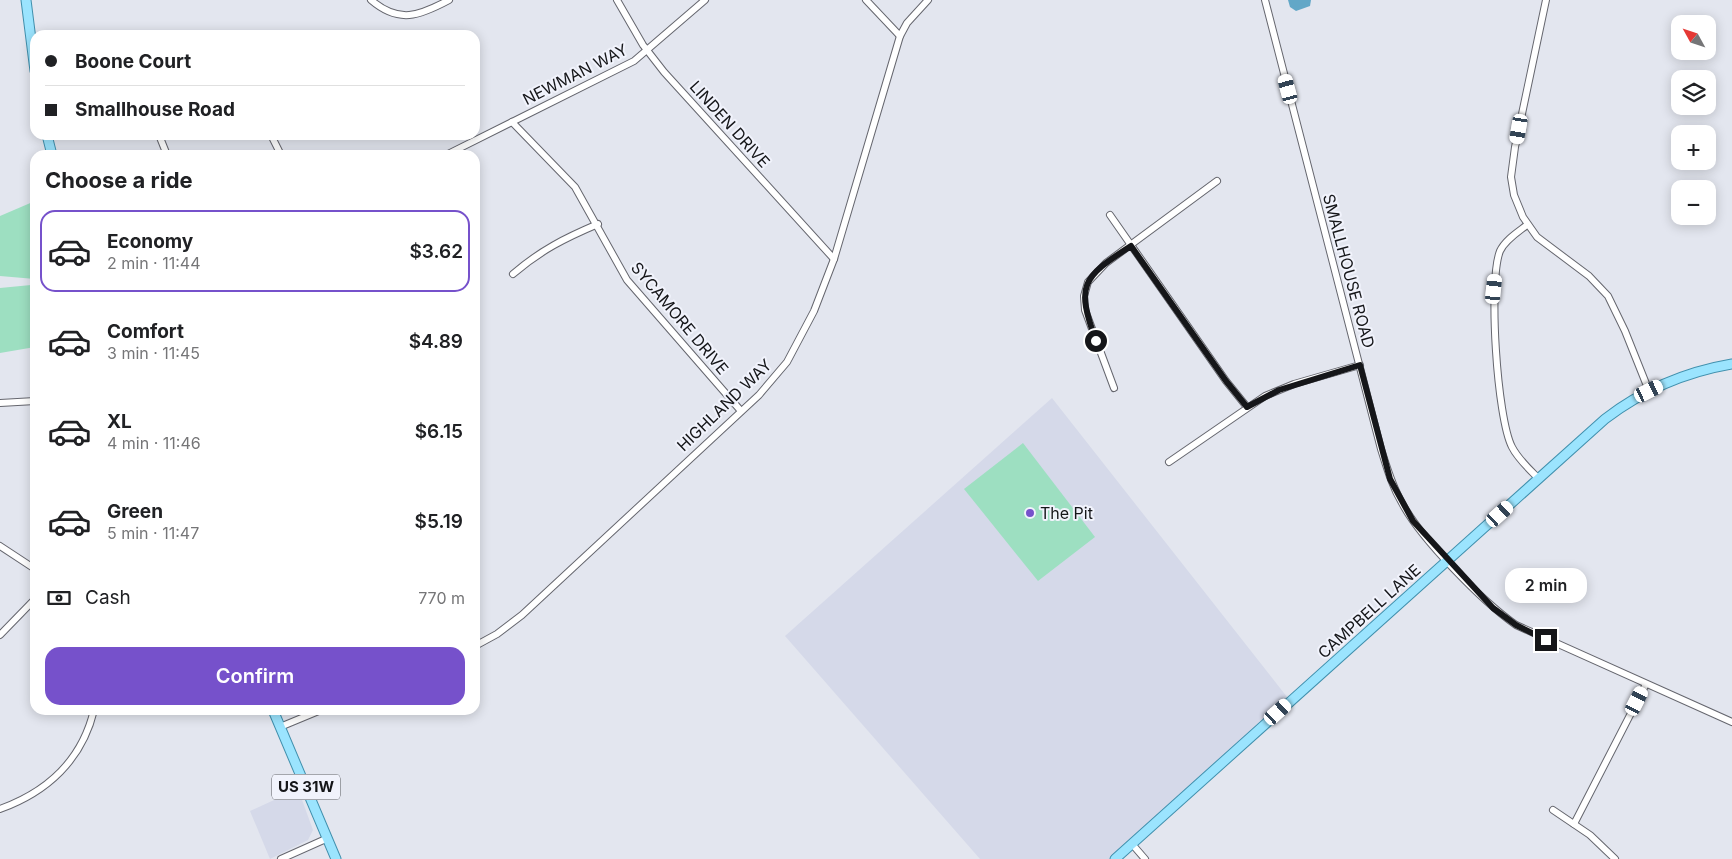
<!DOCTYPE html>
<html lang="en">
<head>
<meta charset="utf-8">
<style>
  :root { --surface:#fff; --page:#f2f2f2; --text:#202124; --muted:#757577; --line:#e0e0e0; --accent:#7651cb }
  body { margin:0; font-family:Inter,sans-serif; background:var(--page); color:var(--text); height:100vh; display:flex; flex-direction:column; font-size:19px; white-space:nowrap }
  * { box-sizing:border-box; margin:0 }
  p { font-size:16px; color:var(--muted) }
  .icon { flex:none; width:28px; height:28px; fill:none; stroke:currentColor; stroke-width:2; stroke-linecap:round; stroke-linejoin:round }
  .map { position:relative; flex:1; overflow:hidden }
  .panel { position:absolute; left:30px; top:150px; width:450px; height:565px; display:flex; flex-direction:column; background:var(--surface); border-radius:15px; box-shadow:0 2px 12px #0003 }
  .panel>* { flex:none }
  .top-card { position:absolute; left:30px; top:30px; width:450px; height:110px; border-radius:15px; box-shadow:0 2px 12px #0003; display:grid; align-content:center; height:110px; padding:0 15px; background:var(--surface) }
  .needle { width:32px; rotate:310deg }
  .controls { position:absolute; left:1671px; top:15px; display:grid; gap:10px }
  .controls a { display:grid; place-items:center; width:45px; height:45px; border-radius:10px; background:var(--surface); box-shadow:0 2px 12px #0003; font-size:25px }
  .end { position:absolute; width:22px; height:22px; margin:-11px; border:6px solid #151619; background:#fff; box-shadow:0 0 0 2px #fff }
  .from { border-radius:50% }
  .bubble { position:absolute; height:35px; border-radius:15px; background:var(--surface); box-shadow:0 2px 12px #0003; font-size:16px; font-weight:600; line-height:35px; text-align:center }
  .car { position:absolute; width:15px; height:30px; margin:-15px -8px; border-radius:6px; box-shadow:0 0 4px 1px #0007; background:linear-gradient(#fff 24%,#345 0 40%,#fff 0 76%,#345 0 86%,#fff 0) }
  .top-card b { display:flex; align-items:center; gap:18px; height:48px; font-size:19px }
  .top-card b+b { border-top:1px solid var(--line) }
  .top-card i { width:12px; height:12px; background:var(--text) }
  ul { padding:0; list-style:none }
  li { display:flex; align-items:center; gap:15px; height:82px; margin:0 10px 8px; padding:0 5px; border:2px solid transparent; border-radius:15px }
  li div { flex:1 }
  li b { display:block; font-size:19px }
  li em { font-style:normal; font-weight:600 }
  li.selected { border-color:var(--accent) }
  li>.icon { width:45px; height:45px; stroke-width:1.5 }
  h2 { padding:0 15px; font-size:22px; line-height:60px }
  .pay { display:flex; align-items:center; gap:12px; height:55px; padding:0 15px; font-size:19px }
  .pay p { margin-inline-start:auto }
  .action { display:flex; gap:10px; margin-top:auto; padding:10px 15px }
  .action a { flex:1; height:58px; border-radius:15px; background:var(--accent); color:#fff; font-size:20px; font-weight:600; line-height:58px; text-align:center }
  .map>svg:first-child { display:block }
  .built { fill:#d5d9e9 }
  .green { fill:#9ddfc1 }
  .water { fill:#62a7c7 }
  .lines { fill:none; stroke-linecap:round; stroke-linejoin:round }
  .minor-casing { stroke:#65666e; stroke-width:8 }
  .major-casing { stroke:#4190ad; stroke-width:11 }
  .minor { stroke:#fff; stroke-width:6 }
  .major { stroke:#9be4fe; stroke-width:9 }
  .route { stroke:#151619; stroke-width:6 }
  .poi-dot { fill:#7651cb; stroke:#f1f3fc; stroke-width:2 }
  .labels { text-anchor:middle; stroke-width:4; stroke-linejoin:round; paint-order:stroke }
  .shield { fill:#f1f3fc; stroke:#57585d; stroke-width:1 }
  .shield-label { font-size:15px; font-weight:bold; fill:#151619 }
  .street-label { font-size:16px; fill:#151619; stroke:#f1f3fc }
  .poi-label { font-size:16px; fill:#151619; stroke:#f1f3fc; text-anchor:start }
</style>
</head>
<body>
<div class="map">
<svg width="1732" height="859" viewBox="0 0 1732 859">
  <rect width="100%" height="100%" fill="#e3e6ef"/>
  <g class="built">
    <polygon points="1052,398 1291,702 1115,859 980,859 785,636"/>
    <polygon points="298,789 313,830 308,840 270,859 250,811"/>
  </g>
  <g class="green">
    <polygon points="35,201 35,279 0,276 0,216"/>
    <polygon points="31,285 35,297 35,347 0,353 0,288"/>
    <polygon points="1023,443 1095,537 1038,581 964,489"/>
  </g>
  <polygon class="water" points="1288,0 1311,0 1310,6 1296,11 1290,7"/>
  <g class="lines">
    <defs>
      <g id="minor">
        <path d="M 371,0 C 399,24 419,16 449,0"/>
        <polyline points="617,0 643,45 664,72 834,259"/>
        <polyline points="866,0 900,36"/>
        <path d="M 1265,0 L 1381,449 C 1387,468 1392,486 1402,503 C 1421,539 1482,601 1516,625 L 1732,722"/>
        <polyline points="1546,0 1515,147 1511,177 1514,195 1523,217 1537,237 1589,276 1608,296 1625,331 1649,391"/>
        <polyline points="512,122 575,187 627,280 741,411"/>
        <polyline points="159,135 167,155"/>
        <polyline points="271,135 281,155"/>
        <polyline points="446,155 634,61 705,0"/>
        <polyline points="1110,215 1226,381 1247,407"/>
        <path d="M 1527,225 C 1518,232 1505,240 1500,251 C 1488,281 1497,418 1512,447 C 1518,459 1529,469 1539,479"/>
        <path d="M 513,274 C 541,250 565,238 598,224"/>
        <polyline points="1114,388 1085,310 1084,296 1088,282 1106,263 1217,181"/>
        <polyline points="0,403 35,401"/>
        <polyline points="1169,462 1265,396 1294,384 1360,365"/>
        <polyline points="0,546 35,569"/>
        <polyline points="0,635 35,599"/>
        <polyline points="475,646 497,634 522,615 759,395 787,362 814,311 834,259 900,36 907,23 928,0"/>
        <polyline points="280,727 321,710"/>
        <path d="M 0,809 C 47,792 82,760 94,710"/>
        <polyline points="1553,810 1590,835 1615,859"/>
        <polyline points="1574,824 1646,684"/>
        <polyline points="1132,844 1145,859"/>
        <polyline points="281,859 328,838"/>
      </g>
      <g id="major">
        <polyline points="26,0 35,71"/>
        <polyline points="47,135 52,155"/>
        <polyline points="273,710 336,859"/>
        <path d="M 1115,859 L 1605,419 C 1643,390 1685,372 1732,364"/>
      </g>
    </defs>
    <use href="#minor" class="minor-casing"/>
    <use href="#major" class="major-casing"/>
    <use href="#minor" class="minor"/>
    <use href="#major" class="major"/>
  </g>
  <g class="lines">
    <path class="route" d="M 1096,341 C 1076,285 1081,278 1131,246 L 1226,381 L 1247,407 L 1279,390 L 1360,365 L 1390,479 L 1413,521 L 1493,608 L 1516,625 L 1546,640"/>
  </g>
  <circle class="poi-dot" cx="1030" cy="513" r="5"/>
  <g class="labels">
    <rect class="shield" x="272" y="774.5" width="68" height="25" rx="4"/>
    <g class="shield-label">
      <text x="306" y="792">US 31W</text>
    </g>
    <g class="street-label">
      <text transform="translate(575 74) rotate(-27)" y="6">NEWMAN WAY</text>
      <text transform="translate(730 124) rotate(48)" y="6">LINDEN DRIVE</text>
      <text transform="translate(1349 271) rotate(75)" y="6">SMALLHOUSE ROAD</text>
      <text transform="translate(680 318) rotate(50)" y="6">SYCAMORE DRIVE</text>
      <text transform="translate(724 405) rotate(-44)" y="6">HIGHLAND WAY</text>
      <text transform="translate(1369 611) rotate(-42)" y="6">CAMPBELL LANE</text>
    </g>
    <g class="poi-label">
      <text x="1040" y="519">The Pit</text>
    </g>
  </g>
</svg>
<div class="controls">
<a><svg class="needle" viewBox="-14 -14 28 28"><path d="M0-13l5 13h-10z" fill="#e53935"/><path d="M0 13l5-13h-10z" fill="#757577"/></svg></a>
<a><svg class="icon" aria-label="layers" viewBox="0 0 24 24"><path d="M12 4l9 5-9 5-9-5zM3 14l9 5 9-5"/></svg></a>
<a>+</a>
<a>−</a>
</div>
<i class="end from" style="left:1096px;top:341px"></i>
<i class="end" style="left:1546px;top:640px"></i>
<div class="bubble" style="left:1505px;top:568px;width:82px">2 min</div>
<i class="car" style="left:1288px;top:89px;rotate:345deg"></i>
<i class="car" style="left:1519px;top:129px;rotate:190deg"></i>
<i class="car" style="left:1494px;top:289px;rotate:6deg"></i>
<i class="car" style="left:1649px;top:391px;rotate:64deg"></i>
<i class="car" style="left:1500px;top:514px;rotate:48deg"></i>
<i class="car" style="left:1637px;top:701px;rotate:27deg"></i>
<i class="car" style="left:1278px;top:712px;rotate:48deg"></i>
<div class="top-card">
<b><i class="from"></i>Boone Court</b>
<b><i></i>Smallhouse Road</b>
</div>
<section class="panel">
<h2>Choose a ride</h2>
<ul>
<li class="selected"><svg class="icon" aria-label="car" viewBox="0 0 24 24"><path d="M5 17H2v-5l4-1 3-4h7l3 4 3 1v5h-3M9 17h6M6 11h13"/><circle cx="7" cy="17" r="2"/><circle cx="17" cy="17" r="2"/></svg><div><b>Economy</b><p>2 min · 11:44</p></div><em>$3.62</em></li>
<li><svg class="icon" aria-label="car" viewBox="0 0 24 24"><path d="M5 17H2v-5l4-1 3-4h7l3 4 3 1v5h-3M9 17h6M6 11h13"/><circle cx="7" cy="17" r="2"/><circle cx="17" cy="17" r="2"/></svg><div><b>Comfort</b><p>3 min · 11:45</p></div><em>$4.89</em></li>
<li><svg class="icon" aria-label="car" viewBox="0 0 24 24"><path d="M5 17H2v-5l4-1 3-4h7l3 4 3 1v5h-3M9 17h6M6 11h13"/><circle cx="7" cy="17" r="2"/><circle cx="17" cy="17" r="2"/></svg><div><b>XL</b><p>4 min · 11:46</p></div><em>$6.15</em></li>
<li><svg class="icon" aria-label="car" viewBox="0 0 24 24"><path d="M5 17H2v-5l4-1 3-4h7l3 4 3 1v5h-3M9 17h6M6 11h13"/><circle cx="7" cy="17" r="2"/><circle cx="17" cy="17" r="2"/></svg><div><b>Green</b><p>5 min · 11:47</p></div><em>$5.19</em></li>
</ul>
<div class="pay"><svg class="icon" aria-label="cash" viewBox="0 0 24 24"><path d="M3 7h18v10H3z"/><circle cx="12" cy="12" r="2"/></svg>Cash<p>770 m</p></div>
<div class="action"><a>Confirm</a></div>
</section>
</div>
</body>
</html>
